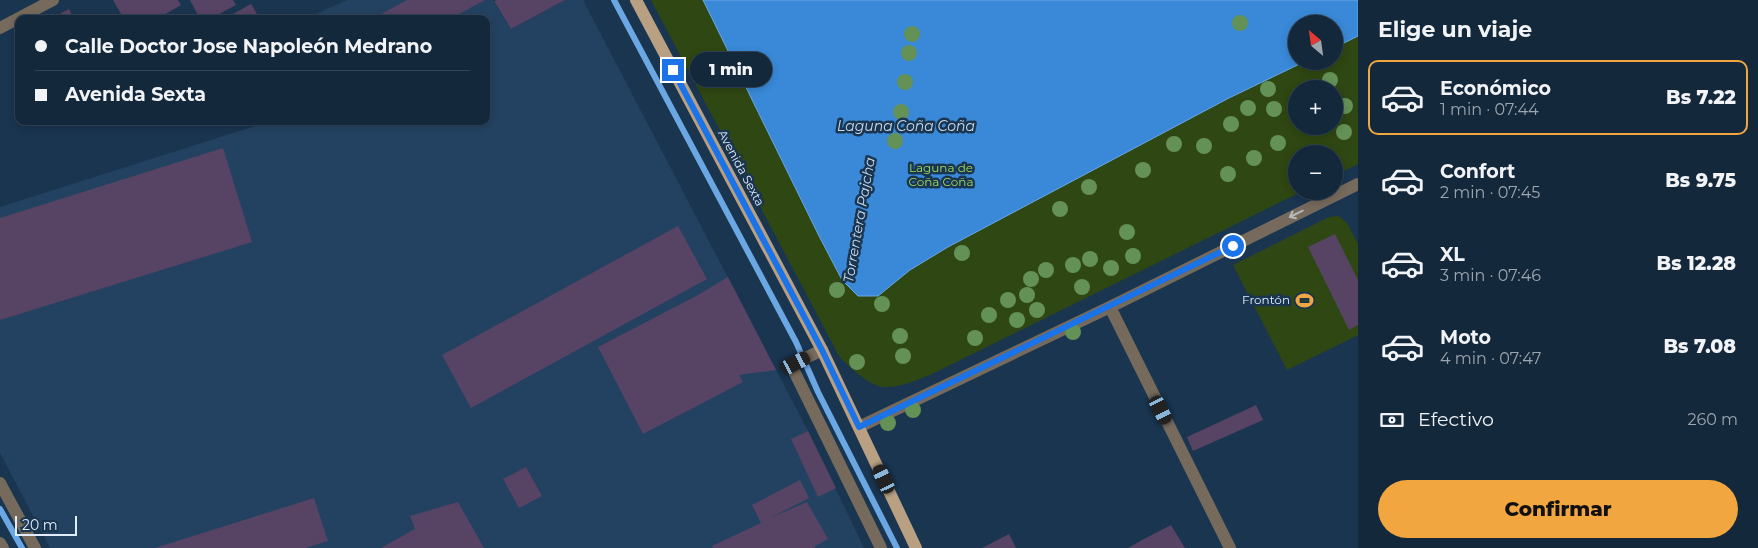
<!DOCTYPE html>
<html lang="es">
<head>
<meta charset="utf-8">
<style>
  :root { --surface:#14283c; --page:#1d3043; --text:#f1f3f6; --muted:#9da6af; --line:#334456; --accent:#f1a63f }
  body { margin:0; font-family:Montserrat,sans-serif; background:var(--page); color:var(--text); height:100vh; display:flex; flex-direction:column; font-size:19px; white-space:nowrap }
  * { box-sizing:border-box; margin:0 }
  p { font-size:16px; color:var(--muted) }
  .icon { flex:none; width:28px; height:28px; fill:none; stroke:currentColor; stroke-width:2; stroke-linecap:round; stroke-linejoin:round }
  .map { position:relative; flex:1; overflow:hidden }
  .details { display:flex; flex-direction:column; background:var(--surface); width:400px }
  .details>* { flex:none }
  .guide { position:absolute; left:15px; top:15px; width:475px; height:110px; border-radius:10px; box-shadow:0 2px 8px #0003,0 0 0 1px var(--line); display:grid; align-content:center; height:110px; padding:0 20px; background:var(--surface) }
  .needle { width:32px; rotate:331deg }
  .buttons { position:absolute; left:1288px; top:15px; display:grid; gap:10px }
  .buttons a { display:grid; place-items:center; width:55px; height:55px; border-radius:50%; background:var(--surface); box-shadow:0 2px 8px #0003,0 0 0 1px var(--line); font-size:25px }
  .scale { position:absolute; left:15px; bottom:12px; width:62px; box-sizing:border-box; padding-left:5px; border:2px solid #e1edfc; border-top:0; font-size:14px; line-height:18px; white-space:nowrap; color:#e1edfc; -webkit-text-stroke:4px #1a3550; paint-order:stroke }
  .end { position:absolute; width:22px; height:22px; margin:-11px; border:6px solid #1a73e8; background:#fff; box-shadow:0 0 0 2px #fff }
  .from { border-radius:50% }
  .bubble { position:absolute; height:35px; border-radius:18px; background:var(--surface); box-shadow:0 2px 8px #0003,0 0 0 1px var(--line); font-size:16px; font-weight:800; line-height:35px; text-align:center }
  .car { position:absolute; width:15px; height:30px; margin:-15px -8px; border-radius:6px; box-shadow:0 0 4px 1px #0007; background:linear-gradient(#222 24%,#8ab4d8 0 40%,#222 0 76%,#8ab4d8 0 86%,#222 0) }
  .guide b { display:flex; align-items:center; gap:18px; height:48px; font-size:19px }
  .guide b+b { border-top:1px solid var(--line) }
  .guide i { width:12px; height:12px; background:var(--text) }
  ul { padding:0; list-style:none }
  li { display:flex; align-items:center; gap:15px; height:75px; margin:0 10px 8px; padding:0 10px; border:2px solid transparent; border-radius:10px }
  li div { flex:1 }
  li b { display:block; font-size:19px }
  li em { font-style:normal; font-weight:800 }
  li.current { border-color:var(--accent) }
  li>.icon { width:45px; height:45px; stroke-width:1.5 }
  h2 { padding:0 20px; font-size:22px; line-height:60px }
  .pay { display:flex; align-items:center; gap:12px; height:55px; padding:0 20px; font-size:19px }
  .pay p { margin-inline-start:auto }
  .cta { display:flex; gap:10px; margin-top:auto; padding:10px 20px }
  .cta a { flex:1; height:58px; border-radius:30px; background:var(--accent); color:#111; font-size:20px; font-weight:800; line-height:58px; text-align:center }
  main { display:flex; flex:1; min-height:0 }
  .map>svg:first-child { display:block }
  .built { fill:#234261 }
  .green { fill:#2f4712; fill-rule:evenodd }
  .water { fill:#3989d8; stroke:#6ba7e3 }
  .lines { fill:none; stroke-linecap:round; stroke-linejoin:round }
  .stream { stroke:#6ba7e3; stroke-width:6 }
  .building { fill:#574364 }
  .minor { stroke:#766a5c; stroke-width:12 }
  .major { stroke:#b9a083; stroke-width:12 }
  .tree { fill:#639156 }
  .oneway { stroke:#b6b9bc }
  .route { stroke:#1a73e8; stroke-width:6 }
  .labels { text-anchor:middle; stroke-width:5; stroke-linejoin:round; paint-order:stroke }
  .street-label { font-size:12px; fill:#e1edfc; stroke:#1a3550 }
  .park-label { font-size:12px; fill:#9edc5b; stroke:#1a3550 }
  .poi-label { font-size:12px; fill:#e1edfc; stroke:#1a3550; text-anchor:end }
  .water-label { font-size:14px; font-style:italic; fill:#c9dcf0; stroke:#1a3550 }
</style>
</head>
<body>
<main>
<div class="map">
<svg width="1358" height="548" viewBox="0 0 1358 548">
  <rect width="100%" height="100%" fill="#1a3550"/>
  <polygon class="built" points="347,0 493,0 511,29 565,0 583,0 808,431 864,548 50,548 0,453 0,207 271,121 486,121 486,19 305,19"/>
  <g class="green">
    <path d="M 651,0 L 1358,0 L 1358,164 L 1334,176 L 1334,154 L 1296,154 L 1296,191 L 1303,191 L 930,375 C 916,380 900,388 884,387 C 870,387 848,366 839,356 ZM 1296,24 L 1334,24 L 1334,61 L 1296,61 ZM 1296,89 L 1334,89 L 1334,126 L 1296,126 Z"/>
    <polygon points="1339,216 1347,223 1358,244 1358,335 1287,370 1233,265 1329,217"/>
  </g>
  <polygon class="water" points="703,0 1358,0 1358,36 1334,48 1334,24 1296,24 1296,61 1306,61 1229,98 948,247 910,270 878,296 858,296 842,280 819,236"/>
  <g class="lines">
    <g class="stream">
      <polyline points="614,0 796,342 818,392 897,548"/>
      <polyline points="0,509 22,548"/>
    </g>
  </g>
  <g class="building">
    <polygon points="113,0 178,0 181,5 157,19 151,19 149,15 143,19 124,19"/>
    <polygon points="190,0 233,0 236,5 210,19 200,19"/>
    <polygon points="407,0 485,0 450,19 372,19"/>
    <polygon points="497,0 565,0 511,29 494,1"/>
    <polygon points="251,4 260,19 224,19"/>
    <polygon points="69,9 74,19 55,19 54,17"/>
    <polygon points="223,148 252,242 0,320 0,218"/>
    <polygon points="678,226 707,279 471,408 442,355"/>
    <polygon points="1335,234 1358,280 1358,325 1349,330 1308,247"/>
    <polygon points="728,277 776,370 739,375 743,382 643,434 598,347 698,295"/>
    <polygon points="1256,405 1263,420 1193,451 1187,437"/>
    <polygon points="808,431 836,488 818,497 791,439"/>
    <polygon points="526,467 542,496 519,508 503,479"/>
    <polygon points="800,480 809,498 770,518 807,502 828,539 815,546 815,548 713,548 712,546 761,523 752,505"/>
    <polygon points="314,498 328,541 305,548 155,548"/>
    <polygon points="458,502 484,548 381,548 415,529 410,516"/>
    <polygon points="1171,525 1185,548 1128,548 1142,540"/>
    <polygon points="1009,534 1016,548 982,548"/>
  </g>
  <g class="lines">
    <g class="minor">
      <polyline points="0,28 53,0"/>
      <polyline points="1110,307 1230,548"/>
      <polyline points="822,350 791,365 881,548"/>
      <polyline points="859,427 1110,307 1358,184"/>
      <polyline points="0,483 35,548"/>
      <polyline points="0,543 3,548"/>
    </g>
    <polyline class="major" points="636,0 822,350 916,548"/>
  </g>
  <g class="tree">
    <circle cx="1240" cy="23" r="8"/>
    <circle cx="912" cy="34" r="8"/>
    <circle cx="909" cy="53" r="8"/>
    <circle cx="1330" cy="80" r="8"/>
    <circle cx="905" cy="82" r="8"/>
    <circle cx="1268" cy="89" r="8"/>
    <circle cx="1345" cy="106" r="8"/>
    <circle cx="1248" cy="108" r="8"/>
    <circle cx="1274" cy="109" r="8"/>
    <circle cx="901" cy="112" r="8"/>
    <circle cx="1231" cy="124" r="8"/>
    <circle cx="1344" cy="132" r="8"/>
    <circle cx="895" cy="141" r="8"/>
    <circle cx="1278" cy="143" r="8"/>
    <circle cx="1174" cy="144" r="8"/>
    <circle cx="1204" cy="146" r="8"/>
    <circle cx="1254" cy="158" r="8"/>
    <circle cx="1143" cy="170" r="8"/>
    <circle cx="1228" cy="174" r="8"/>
    <circle cx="1089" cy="187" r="8"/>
    <circle cx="1060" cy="209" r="8"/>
    <circle cx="1127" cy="232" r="8"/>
    <circle cx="962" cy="253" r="8"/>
    <circle cx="1133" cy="256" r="8"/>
    <circle cx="1090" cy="259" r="8"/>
    <circle cx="1073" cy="265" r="8"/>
    <circle cx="1111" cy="268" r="8"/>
    <circle cx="1046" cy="270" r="8"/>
    <circle cx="1031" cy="279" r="8"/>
    <circle cx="1082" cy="287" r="8"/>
    <circle cx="837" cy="290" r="8"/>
    <circle cx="1027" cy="295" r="8"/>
    <circle cx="1008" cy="300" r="8"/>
    <circle cx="882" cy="304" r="8"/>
    <circle cx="1037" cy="310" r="8"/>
    <circle cx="989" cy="315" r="8"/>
    <circle cx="1017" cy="320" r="8"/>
    <circle cx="1073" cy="332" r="8"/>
    <circle cx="900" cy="336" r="8"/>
    <circle cx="975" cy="338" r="8"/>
    <circle cx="903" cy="356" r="8"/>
    <circle cx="857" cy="362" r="8"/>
    <circle cx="913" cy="410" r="8"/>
    <circle cx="888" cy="423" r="8"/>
  </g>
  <defs><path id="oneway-shaft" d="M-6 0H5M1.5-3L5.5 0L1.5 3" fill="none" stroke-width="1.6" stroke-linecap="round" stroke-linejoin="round" transform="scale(1.25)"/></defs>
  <use class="oneway" href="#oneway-shaft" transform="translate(1296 214) rotate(154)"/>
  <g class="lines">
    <polyline class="route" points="673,70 822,350 859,427 1233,246"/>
  </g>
  <defs>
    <symbol id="stadium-bare" viewBox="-9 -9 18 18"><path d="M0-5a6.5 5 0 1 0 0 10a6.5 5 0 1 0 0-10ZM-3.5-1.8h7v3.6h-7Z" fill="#f1a63f" stroke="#1a3550" stroke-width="2.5" paint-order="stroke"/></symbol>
  </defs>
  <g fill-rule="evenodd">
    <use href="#stadium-bare" x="1292" y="288" width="25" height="25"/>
  </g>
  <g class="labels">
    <g class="street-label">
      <text transform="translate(741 168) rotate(62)" y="4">Avenida Sexta</text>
    </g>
    <g class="park-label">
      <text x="941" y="172">Laguna de<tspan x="941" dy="14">Coña Coña</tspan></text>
    </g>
    <g class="poi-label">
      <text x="1290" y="304">Frontón</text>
    </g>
    <g class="water-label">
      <text x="906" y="131">Laguna Coña Coña</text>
      <text transform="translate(859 220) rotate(-80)" y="5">Torrentera Pajcha</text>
    </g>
  </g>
</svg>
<div class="buttons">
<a><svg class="needle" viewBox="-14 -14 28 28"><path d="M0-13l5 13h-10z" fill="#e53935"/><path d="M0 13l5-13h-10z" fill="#9da6af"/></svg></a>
<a>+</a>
<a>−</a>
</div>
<div class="scale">20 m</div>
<i class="end from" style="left:1233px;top:246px"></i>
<i class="end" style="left:673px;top:70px"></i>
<div class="bubble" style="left:690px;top:52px;width:82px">1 min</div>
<i class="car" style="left:796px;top:363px;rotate:63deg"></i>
<i class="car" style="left:1161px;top:410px;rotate:153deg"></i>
<i class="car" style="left:884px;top:479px;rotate:335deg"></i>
<div class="guide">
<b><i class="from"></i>Calle Doctor Jose Napoleón Medrano</b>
<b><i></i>Avenida Sexta</b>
</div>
</div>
<section class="details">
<h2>Elige un viaje</h2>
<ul>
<li class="current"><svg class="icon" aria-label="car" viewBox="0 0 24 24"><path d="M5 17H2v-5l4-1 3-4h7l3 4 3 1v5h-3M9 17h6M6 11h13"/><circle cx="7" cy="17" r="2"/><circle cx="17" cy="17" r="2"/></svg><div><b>Económico</b><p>1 min · 07:44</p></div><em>Bs 7.22</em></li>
<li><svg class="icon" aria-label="car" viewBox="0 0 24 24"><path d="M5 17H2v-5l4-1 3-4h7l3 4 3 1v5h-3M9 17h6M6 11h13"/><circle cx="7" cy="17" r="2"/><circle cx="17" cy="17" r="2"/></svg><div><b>Confort</b><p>2 min · 07:45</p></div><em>Bs 9.75</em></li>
<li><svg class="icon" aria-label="car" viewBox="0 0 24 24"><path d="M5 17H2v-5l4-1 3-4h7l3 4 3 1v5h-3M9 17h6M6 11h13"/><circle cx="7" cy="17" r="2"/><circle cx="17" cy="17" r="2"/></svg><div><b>XL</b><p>3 min · 07:46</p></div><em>Bs 12.28</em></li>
<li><svg class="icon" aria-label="car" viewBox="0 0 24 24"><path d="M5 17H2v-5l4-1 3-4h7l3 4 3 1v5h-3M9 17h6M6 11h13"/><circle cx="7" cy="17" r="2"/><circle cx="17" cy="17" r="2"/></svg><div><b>Moto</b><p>4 min · 07:47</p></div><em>Bs 7.08</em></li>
</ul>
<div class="pay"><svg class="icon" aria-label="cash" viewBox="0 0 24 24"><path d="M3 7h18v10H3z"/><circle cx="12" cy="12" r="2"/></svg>Efectivo<p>260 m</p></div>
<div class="cta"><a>Confirmar</a></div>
</section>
</main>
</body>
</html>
